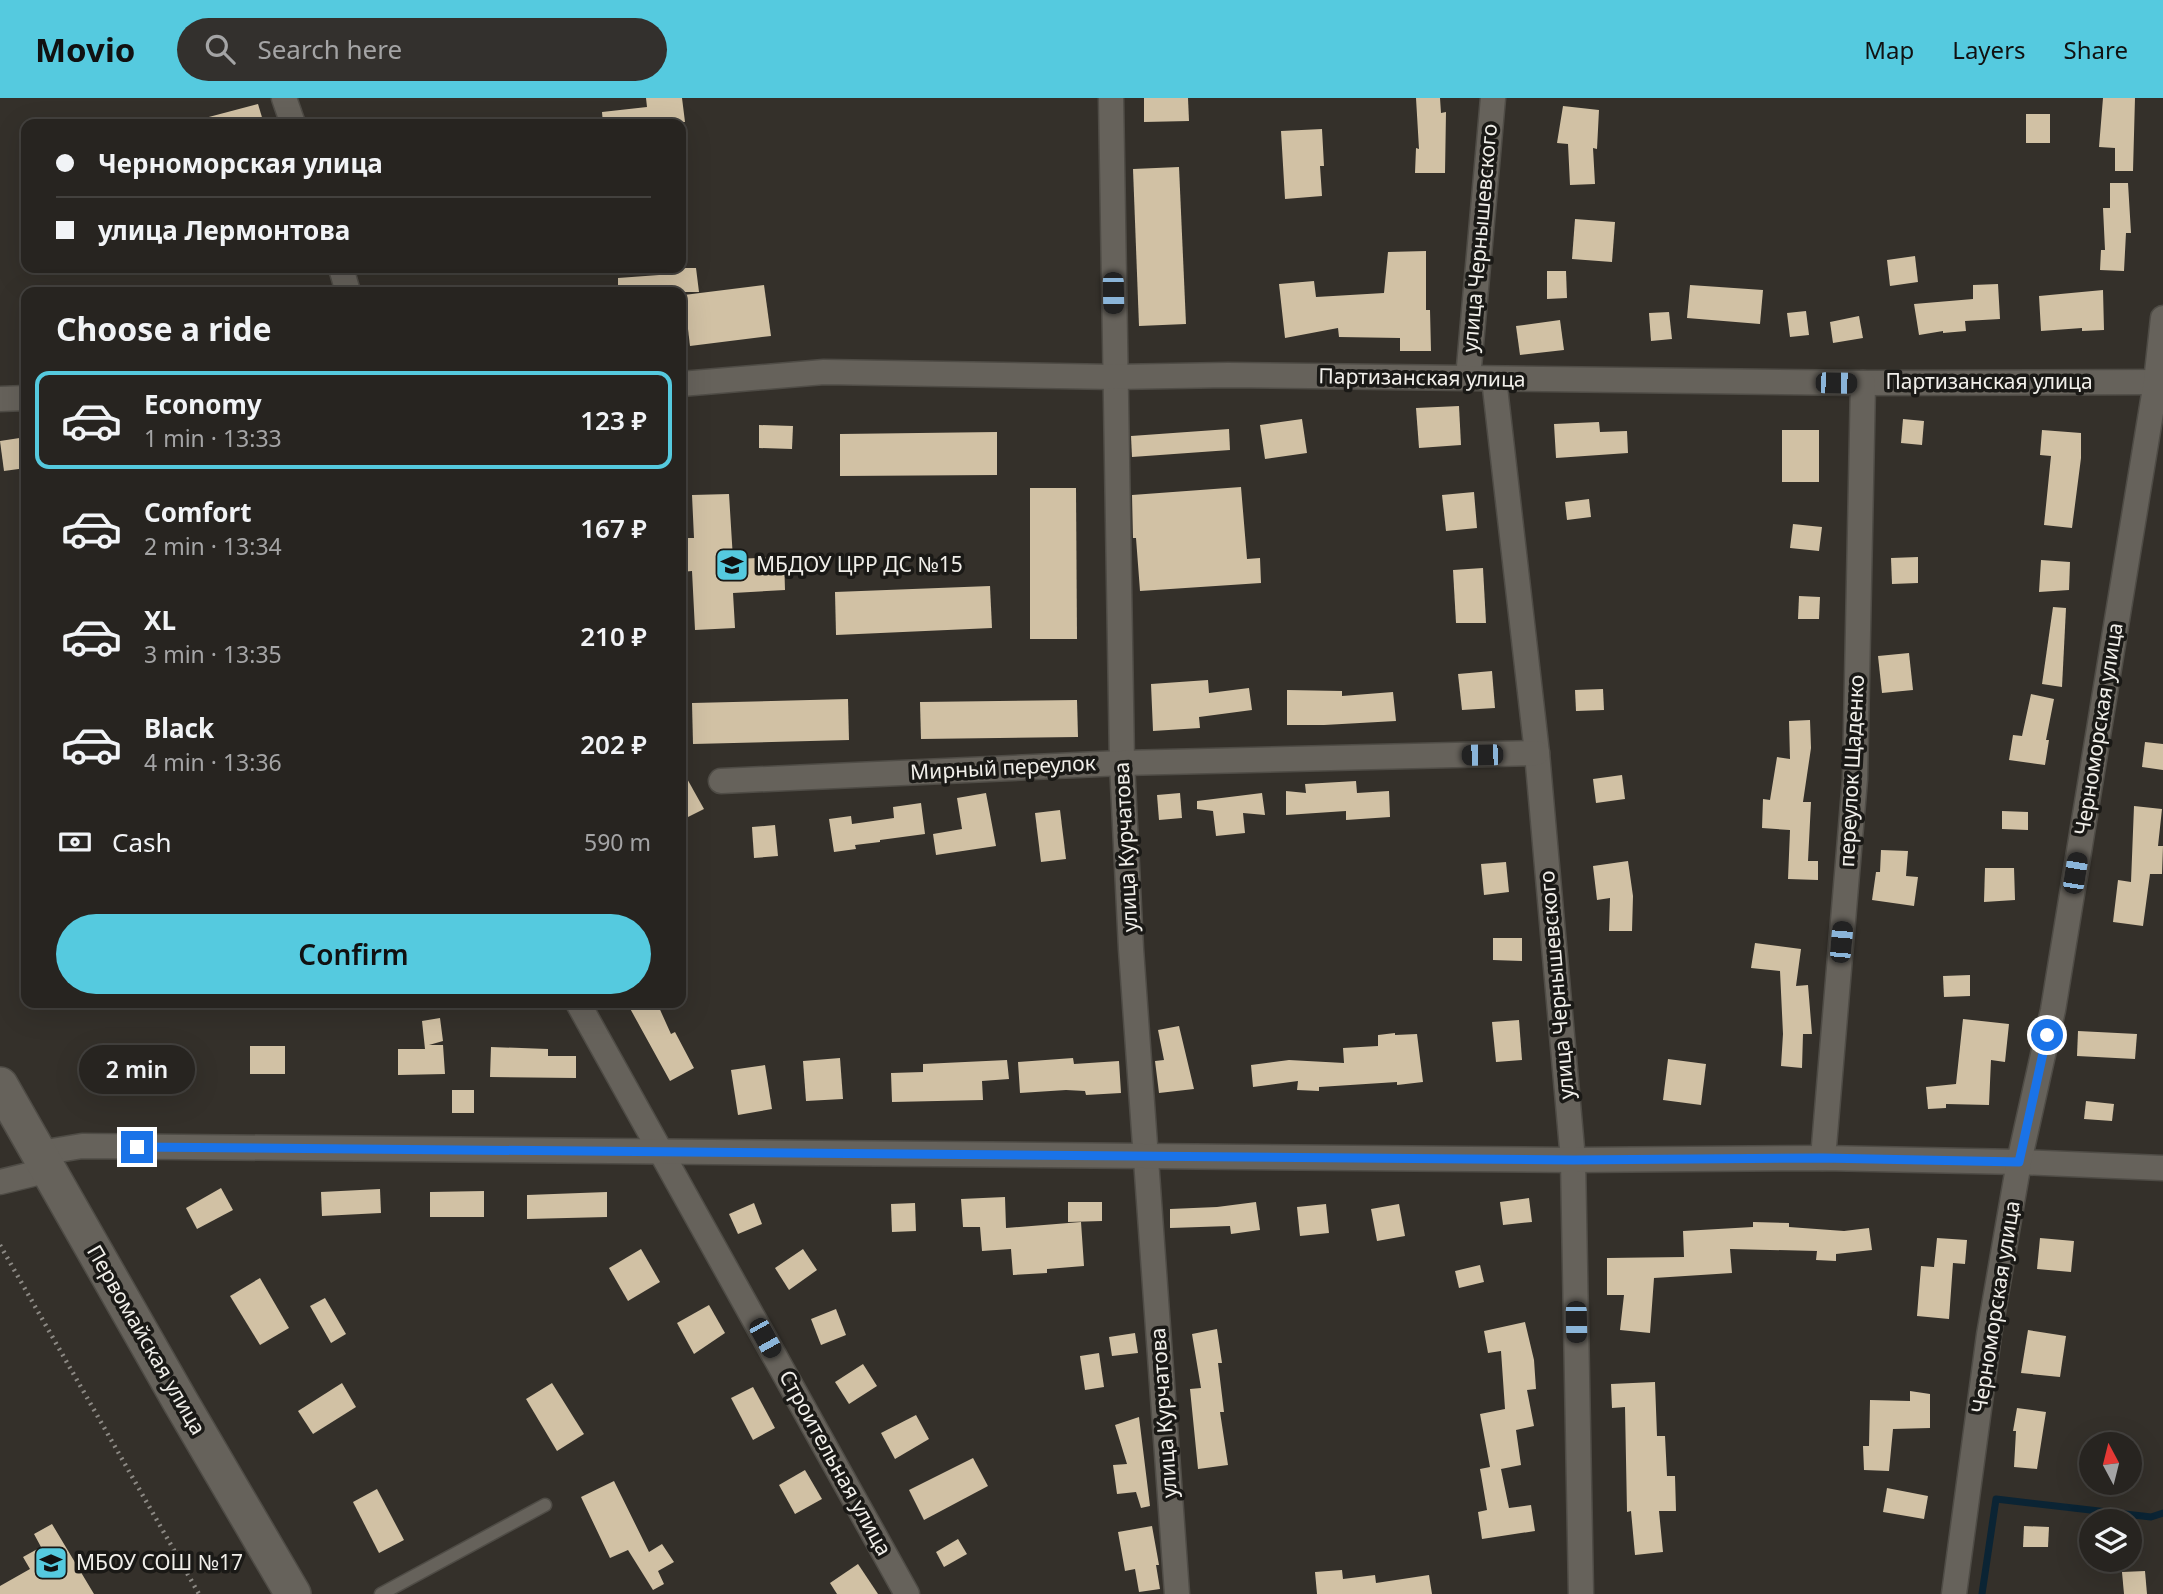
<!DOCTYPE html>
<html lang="en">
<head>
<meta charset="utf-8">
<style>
  :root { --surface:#272420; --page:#33302d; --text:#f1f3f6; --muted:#a4a4a5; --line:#43413e; --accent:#55cadf }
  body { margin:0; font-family:"Noto Sans",sans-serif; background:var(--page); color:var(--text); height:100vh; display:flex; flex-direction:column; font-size:26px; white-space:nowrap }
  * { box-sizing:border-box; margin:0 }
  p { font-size:23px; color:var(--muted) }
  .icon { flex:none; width:38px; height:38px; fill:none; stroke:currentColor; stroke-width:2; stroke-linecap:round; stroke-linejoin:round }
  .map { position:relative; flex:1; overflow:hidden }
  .drawer { position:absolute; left:21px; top:189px; width:665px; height:721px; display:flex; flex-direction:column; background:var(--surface); border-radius:14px; box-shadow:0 7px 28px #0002,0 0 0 2px var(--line) }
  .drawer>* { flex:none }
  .hud { position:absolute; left:21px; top:21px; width:665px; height:154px; border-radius:14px; box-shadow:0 7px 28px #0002,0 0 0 2px var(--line); display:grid; align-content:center; height:154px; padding:0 35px; background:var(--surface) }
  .needle { width:46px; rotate:353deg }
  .fabs { position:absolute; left:2079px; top:1334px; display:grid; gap:14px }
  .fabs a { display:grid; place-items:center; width:63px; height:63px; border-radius:50%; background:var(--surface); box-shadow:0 7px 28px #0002,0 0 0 2px var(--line); font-size:35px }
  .end { position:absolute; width:32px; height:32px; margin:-16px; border:9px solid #1a73e8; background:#fff; box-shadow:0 0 0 4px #fff }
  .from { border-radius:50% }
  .bubble { position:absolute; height:49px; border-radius:24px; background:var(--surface); box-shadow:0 7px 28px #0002,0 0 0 2px var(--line); font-size:23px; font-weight:600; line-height:49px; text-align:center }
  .car { position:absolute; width:21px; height:42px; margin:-21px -10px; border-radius:9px; box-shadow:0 0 5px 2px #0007; background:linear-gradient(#222 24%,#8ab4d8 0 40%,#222 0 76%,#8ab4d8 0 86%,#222 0) }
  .hud b { display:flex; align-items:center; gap:24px; height:66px; font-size:26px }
  .hud b+b { border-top:2px solid var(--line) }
  .hud i { width:18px; height:18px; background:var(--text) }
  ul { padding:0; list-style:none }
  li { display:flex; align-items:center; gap:21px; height:98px; margin:0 14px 10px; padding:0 21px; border:4px solid transparent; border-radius:14px }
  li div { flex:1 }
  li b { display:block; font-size:26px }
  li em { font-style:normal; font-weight:600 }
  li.selected { border-color:var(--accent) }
  li>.icon { width:63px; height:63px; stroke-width:1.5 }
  h2 { padding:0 35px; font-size:32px; line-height:84px }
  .pay { display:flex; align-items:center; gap:18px; height:77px; padding:0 35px; font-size:26px }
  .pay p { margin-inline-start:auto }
  .cta { display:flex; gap:14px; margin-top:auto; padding:14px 35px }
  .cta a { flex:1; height:80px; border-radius:42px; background:var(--accent); color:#111; font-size:28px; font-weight:600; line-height:80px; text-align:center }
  header { display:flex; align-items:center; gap:42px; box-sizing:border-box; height:98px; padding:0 35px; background:var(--accent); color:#111 }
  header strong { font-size:33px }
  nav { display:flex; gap:38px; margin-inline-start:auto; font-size:24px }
  .search { width:490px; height:63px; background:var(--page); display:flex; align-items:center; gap:18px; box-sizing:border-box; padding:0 24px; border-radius:38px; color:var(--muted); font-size:26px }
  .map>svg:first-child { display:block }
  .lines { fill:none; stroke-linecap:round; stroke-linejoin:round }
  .stream { stroke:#0b2434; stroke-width:7 }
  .building { fill:#d1c1a4 }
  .lane-casing { stroke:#4f4c46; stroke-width:15 }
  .street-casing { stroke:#4f4c46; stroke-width:27 }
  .secondary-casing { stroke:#4f4c46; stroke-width:38 }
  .path { stroke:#8c8984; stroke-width:4.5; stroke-dasharray:2 5; stroke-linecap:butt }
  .lane { stroke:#66625b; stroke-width:12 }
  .street { stroke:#66625b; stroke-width:24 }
  .secondary { stroke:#66625b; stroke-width:35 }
  .route { stroke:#1a73e8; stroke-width:9 }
  .labels { text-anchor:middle; stroke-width:7; stroke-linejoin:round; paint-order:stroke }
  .street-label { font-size:21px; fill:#f1efea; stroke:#1a1916 }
  .poi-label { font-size:21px; fill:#f1efea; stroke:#1a1916; text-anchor:start }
</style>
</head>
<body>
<header>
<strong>Movio</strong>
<div class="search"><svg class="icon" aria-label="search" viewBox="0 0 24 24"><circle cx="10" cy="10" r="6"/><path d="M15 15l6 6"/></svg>Search here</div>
<nav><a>Map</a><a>Layers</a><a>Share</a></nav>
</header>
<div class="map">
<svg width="2163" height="1496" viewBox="0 0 2163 1496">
  <rect width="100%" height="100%" fill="#34302a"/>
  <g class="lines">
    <polyline class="stream" points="1982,1496 1996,1401 2151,1419 2163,1415"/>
  </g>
  <g class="building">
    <polygon points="646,0 682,0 685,24 603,26 602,14 647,9"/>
    <polygon points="1144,0 1188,0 1189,23 1144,24"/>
    <polygon points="1416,0 1440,0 1441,15 1446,14 1445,75 1415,75 1416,50 1419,51"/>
    <polygon points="2103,0 2135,0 2133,73 2115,73 2115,50 2099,49"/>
    <polygon points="258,6 264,26 206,26 205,20"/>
    <polygon points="1563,8 1599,12 1597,51 1593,50 1595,86 1570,87 1568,46 1557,45"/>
    <rect x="2026" y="16" width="24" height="29"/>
    <polygon points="1322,31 1324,68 1320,68 1322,98 1285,101 1281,33"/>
    <polygon points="1179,69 1186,226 1139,228 1133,71"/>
    <polygon points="2110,85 2128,85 2131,135 2126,135 2124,173 2100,172 2101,152 2105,152 2103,110 2110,110"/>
    <polygon points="1575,121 1615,124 1612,164 1572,161"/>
    <polygon points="1426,153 1426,212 1430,212 1431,253 1400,253 1400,240 1339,239 1338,230 1285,240 1279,186 1314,183 1316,199 1384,195 1388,154"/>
    <polygon points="1915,158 1918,184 1890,188 1887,162"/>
    <polygon points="673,170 696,170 699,194 618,194 618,180 673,176"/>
    <polygon points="1547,173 1566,173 1567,200 1547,201"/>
    <polygon points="1998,186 2000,221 1965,223 1966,233 1943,235 1943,233 1919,237 1914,206 1973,201 1973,187"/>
    <polygon points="764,187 771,238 690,248 684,197"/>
    <polygon points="1690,187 1763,192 1760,226 1687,220"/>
    <polygon points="2103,192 2104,232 2082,233 2082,230 2041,233 2039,198"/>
    <polygon points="1806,213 1809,237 1790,239 1787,215"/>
    <polygon points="1669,214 1672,241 1651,243 1649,215"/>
    <polygon points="1859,218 1863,240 1833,245 1830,224"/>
    <polygon points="1560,222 1564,252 1520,257 1516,228"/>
    <polygon points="1459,308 1461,347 1419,350 1416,310"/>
    <polygon points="1302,321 1307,355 1265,361 1260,327"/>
    <polygon points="1903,321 1924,323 1922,347 1901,345"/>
    <polygon points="1599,324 1600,334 1627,333 1628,355 1556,360 1554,326"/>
    <polygon points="759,327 793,328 792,351 759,350"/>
    <polygon points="1229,331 1230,352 1132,359 1131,338"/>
    <rect x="1782" y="332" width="37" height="52"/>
    <polygon points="2042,332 2081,335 2081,360 2072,430 2044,427 2051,358 2040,357"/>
    <polygon points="997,334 997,377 840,378 840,336"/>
    <polygon points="26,339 26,370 4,373 0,343"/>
    <polygon points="1241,389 1247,461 1260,460 1261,485 1140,493 1136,440 1133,440 1132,397"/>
    <polygon points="1030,390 1076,390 1077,541 1030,541"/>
    <polygon points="1474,394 1477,430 1446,433 1442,397"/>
    <polygon points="729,396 733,461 784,459 785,492 733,495 735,530 695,532 692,473 681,474 681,440 694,440 692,397"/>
    <polygon points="1589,401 1591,419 1567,422 1565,404"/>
    <polygon points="1793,426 1822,429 1819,453 1790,450"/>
    <polygon points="1918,459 1918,485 1892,486 1891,460"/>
    <polygon points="2041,462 2070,464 2069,492 2039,494"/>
    <polygon points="1483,470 1486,525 1456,525 1453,472"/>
    <polygon points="990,488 992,530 836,537 835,494"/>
    <polygon points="1799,498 1820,499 1819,521 1798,521"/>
    <polygon points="2053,509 2066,510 2062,589 2042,586"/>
    <polygon points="1909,555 1913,592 1882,595 1878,558"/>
    <polygon points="1492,573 1495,610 1462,612 1458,576"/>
    <polygon points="1208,582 1209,595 1249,590 1252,612 1199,619 1200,630 1153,633 1151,586"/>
    <polygon points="1603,591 1604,612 1576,613 1575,592"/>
    <polygon points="1287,592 1342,593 1342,598 1393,594 1396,623 1324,627 1287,627"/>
    <polygon points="2031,596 2054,601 2046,642 2049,642 2045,667 2009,662 2013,637 2022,638"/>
    <polygon points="848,601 849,642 693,646 692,605"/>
    <polygon points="1077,602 1078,639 921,641 920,604"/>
    <polygon points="1810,622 1811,650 1803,704 1811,704 1808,763 1818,763 1818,782 1788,781 1790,732 1762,730 1763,701 1770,702 1777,659 1790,661 1789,623"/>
    <polygon points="2145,644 2163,646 2163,672 2142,669"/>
    <polygon points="681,670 704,711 686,720 681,710"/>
    <polygon points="1622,677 1625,701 1596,705 1593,681"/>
    <polygon points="1356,683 1357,695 1389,693 1390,719 1346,722 1346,713 1286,717 1286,693 1306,695 1305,686"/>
    <polygon points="986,695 996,748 936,757 933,736 962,731 957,700"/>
    <polygon points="1180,695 1182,720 1159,722 1157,697"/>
    <polygon points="1262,695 1265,717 1243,715 1245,735 1216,738 1213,713 1197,711 1197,703"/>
    <polygon points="921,705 925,736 880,742 880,744 855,747 856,751 834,754 829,721 851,718 852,726 894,720 893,709"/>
    <polygon points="2134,708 2162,711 2158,748 2163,748 2162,776 2150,776 2143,828 2113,824 2118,782 2131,784"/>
    <polygon points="1060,712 1066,761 1041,764 1035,715"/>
    <polygon points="2002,713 2028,714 2028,732 2002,731"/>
    <polygon points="775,727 778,758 754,760 752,729"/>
    <polygon points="1881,752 1908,753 1906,778 1918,779 1914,808 1872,802 1876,774 1880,774"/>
    <polygon points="1628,763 1633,798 1632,833 1609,833 1610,800 1597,802 1593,768"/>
    <polygon points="1506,764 1509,794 1484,797 1481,766"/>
    <polygon points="1985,770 2014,770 2015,802 1984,804"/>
    <polygon points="1493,840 1522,840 1522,863 1493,862"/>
    <polygon points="1755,845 1801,851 1796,888 1808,887 1812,936 1803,936 1802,970 1781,968 1783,936 1780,873 1751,870"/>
    <polygon points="1970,877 1970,898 1944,899 1943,878"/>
    <polygon points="627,905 657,905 671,936 675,934 694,970 670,983"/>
    <polygon points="440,920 443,943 429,947 443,947 445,976 398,977 398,951 425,951 422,923"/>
    <polygon points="1963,921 2009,926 2005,964 1991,962 1989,1007 1946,1006 1946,1010 1928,1011 1926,989 1956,986"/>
    <polygon points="1519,922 1522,962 1496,964 1492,924"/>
    <polygon points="1179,928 1194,991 1159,995 1155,963 1164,962 1158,932"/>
    <polygon points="2078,933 2137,936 2135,961 2077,958"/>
    <polygon points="1395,935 1395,937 1417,936 1423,984 1397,987 1397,984 1319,989 1319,993 1297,992 1298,983 1253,989 1251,967 1289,962 1344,965 1343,950 1378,948 1378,937"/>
    <rect x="250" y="948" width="35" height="28"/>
    <polygon points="491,949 548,951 548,958 576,958 576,980 490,979"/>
    <polygon points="139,953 153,977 117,998 103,975"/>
    <polygon points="840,960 843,1001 806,1003 803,963"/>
    <polygon points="1073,960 1074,966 1119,963 1121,995 1086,997 1085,993 1066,992 1020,995 1018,964"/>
    <polygon points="1668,961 1706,966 1701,1007 1663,1002"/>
    <polygon points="1007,962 1009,981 982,983 983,1002 892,1004 891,975 923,974 923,966"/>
    <polygon points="765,967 772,1011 738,1017 731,972"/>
    <rect x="452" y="992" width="22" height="23"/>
    <polygon points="2086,1003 2114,1006 2112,1023 2084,1021"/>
    <polygon points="221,1090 233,1112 197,1131 186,1110"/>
    <polygon points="380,1091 381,1115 322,1118 321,1094"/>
    <polygon points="484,1093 484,1119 430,1119 430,1094"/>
    <polygon points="607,1094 607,1119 527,1121 527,1097"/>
    <polygon points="1005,1099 1006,1130 1081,1124 1084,1168 1047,1171 1047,1175 1013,1177 1011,1151 982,1153 980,1129 963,1129 961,1101"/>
    <polygon points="1529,1100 1532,1124 1503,1127 1500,1104"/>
    <polygon points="1068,1104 1102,1104 1102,1123 1068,1124"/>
    <polygon points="1256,1104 1260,1132 1231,1136 1230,1128 1170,1130 1170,1111 1217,1109"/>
    <polygon points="754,1105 762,1126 738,1136 729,1116"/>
    <polygon points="915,1105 916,1133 892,1134 891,1106"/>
    <polygon points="1326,1106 1329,1135 1300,1138 1297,1109"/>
    <polygon points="1399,1106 1405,1138 1377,1143 1371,1111"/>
    <polygon points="1753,1124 1789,1125 1789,1129 1844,1133 1869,1130 1872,1152 1836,1156 1836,1163 1816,1162 1817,1153 1730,1151 1732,1175 1654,1180 1650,1235 1620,1232 1624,1197 1607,1197 1607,1160 1684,1159 1683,1133 1753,1129"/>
    <polygon points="1937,1140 1967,1142 1965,1166 1953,1165 1949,1221 1917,1218 1921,1168 1934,1169"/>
    <polygon points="2040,1140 2074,1143 2071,1174 2037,1171"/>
    <polygon points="641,1151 660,1184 628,1203 609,1170"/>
    <polygon points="803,1151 817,1172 789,1192 775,1170"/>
    <polygon points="1480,1167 1484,1184 1459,1190 1455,1173"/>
    <polygon points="260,1180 289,1230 260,1247 230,1198"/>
    <polygon points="325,1200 346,1236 331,1245 310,1208"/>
    <polygon points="709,1207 725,1235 694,1256 677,1225"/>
    <polygon points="836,1211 846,1237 821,1247 811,1221"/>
    <polygon points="1525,1224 1534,1262 1536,1291 1527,1292 1534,1328 1516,1332 1521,1367 1501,1371 1509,1410 1531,1407 1535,1433 1482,1441 1478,1414 1487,1412 1480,1371 1490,1369 1480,1316 1505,1311 1501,1253 1488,1255 1484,1233"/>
    <polygon points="1217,1231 1222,1265 1218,1265 1224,1314 1220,1314 1228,1367 1198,1371 1190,1291 1201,1290 1192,1236"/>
    <polygon points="2028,1232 2066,1238 2060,1279 2021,1275"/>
    <polygon points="1135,1235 1138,1255 1112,1258 1109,1239"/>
    <polygon points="1099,1255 1104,1289 1085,1292 1080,1258"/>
    <polygon points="863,1266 877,1288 849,1306 835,1284"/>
    <polygon points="1655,1284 1657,1338 1665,1338 1667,1378 1675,1378 1676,1413 1659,1413 1663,1454 1635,1457 1631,1413 1627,1414 1625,1309 1612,1310 1611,1286"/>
    <polygon points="342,1285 356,1309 313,1336 298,1313"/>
    <polygon points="552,1285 584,1336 557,1353 526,1301"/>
    <polygon points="753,1289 775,1330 753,1342 731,1300"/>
    <polygon points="1910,1293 1930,1296 1930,1330 1893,1331 1889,1373 1864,1372 1863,1348 1869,1348 1870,1302 1910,1303"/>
    <polygon points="2017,1310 2046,1314 2037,1371 2014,1369 2016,1333 2013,1333"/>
    <polygon points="916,1317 929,1341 895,1361 881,1335"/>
    <polygon points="1139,1319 1150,1408 1141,1410 1136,1394 1117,1396 1113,1367 1127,1366 1115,1327"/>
    <polygon points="973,1360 988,1388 924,1422 909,1392"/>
    <polygon points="805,1372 822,1401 795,1416 779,1387"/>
    <polygon points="614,1383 649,1454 662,1446 674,1464 658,1473 664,1486 653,1492 628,1452 610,1460 581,1399"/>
    <polygon points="1887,1390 1928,1398 1924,1421 1883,1414"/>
    <polygon points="377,1391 404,1442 379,1455 353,1404"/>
    <polygon points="52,1426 94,1496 0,1496 0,1488 30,1471 23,1459 41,1449 34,1436"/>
    <polygon points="1152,1428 1159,1467 1156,1467 1160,1491 1139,1494 1135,1471 1125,1473 1118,1434"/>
    <polygon points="2024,1428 2049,1429 2048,1449 2023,1449"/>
    <polygon points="958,1441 967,1456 944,1469 936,1454"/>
    <polygon points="858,1466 878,1496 837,1496 830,1485"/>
    <polygon points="1342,1472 1343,1481 1375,1477 1376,1485 1429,1477 1432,1496 1317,1496 1315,1474"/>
    <polygon points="2145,1473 2147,1496 2124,1496 2122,1474"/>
  </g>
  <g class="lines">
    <defs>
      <polyline id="lane" points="381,1496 545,1407"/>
      <g id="street">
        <polyline points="284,0 293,26"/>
        <polyline points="1111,0 1122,665 1131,851 1177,1496"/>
        <polyline points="341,170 348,194"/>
        <polyline points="1468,280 1493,0"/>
        <polyline points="1494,281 1537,655 1573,1062 1581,1496"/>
        <polyline points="681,286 824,274 1114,279 1228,277 1863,285 2163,284"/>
        <polyline points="0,301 26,300"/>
        <polyline points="721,683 1122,665 1537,655"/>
        <polyline points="578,905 907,1496"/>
        <polyline points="40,1055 82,1048 1573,1062 1823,1060 2019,1064 2163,1070"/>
        <polyline points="1823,1060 1855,681 1863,285"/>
        <polyline points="0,1084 49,1072"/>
        <polyline points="1954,1496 1989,1237 2019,1064 2053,912 2156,284 2163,220"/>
      </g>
      <polyline id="secondary" points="0,987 180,1303 293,1496"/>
    </defs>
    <use href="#lane" class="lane-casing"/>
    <use href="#street" class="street-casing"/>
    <use href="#secondary" class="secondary-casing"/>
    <polyline class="path" points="0,1147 199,1496"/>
    <use href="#lane" class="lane"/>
    <use href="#street" class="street"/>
    <use href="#secondary" class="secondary"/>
  </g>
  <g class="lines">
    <polyline class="route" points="137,1049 1573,1062 1823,1060 2019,1064 2047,937"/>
  </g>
  <defs>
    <symbol id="school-square" viewBox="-11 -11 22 22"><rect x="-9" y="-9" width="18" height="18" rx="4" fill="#55cadf" stroke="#1a1916"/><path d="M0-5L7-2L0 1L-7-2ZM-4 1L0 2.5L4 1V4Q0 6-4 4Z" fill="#111"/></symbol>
  </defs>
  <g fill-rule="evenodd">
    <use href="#school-square" x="713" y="448" width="38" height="38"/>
    <use href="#school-square" x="32" y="1446" width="38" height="38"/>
  </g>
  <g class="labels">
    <g class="street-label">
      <text transform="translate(1480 140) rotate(-85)" y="7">улица Чернышевского</text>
      <text transform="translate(1422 280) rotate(1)" y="7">Партизанская улица</text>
      <text x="1989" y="291">Партизанская улица</text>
      <text transform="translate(2099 631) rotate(-81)" y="7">Черноморская улица</text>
      <text transform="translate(1003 670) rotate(-3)" y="7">Мирный переулок</text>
      <text transform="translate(1852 673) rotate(-87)" y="7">переулок Щаденко</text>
      <text transform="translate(1126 749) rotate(-93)" y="7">улица Курчатова</text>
      <text transform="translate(1557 887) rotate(-95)" y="7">улица Чернышевского</text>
      <text transform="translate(1996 1209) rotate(-81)" y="7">Черноморская улица</text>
      <text transform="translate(146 1242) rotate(60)" y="7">Первомайская улица</text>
      <text transform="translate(1164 1315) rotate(-94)" y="7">улица Курчатова</text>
      <text transform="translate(835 1365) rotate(61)" y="7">Строительная улица</text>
    </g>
    <g class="poi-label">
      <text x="756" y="474">МБДОУ ЦРР ДС №15</text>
      <text x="76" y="1472">МБОУ СОШ №17</text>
    </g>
  </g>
</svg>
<div class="fabs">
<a><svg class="needle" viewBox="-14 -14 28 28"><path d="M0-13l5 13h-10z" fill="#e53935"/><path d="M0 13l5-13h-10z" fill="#a4a4a5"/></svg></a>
<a><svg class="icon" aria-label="layers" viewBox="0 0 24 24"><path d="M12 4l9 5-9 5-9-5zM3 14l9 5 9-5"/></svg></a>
</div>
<i class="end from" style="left:2047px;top:937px"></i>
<i class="end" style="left:137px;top:1049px"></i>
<div class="bubble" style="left:79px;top:947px;width:116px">2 min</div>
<i class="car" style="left:1113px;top:195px;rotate:179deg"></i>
<i class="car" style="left:1836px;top:285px;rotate:91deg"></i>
<i class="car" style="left:1482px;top:657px;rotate:269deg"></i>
<i class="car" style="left:2075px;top:775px;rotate:9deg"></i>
<i class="car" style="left:1841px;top:844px;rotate:5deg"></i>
<i class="car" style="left:1576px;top:1224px;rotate:179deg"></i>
<i class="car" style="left:765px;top:1240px;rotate:151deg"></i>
<div class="hud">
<b><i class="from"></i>Черноморская улица</b>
<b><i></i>улица Лермонтова</b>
</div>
<section class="drawer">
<h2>Choose a ride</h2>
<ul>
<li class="selected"><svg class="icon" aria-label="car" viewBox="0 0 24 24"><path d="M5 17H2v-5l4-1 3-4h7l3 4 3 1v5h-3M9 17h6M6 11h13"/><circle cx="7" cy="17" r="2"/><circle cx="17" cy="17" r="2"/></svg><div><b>Economy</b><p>1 min · 13:33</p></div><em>123 ₽</em></li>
<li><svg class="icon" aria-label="car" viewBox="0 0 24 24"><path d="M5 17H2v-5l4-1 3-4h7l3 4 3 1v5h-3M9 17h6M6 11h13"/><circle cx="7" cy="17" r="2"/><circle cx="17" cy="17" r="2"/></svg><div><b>Comfort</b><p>2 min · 13:34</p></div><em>167 ₽</em></li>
<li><svg class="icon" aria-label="car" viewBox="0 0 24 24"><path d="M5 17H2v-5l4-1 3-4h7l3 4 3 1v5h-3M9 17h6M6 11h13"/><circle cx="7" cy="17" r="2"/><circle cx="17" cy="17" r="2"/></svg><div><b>XL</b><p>3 min · 13:35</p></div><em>210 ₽</em></li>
<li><svg class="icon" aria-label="car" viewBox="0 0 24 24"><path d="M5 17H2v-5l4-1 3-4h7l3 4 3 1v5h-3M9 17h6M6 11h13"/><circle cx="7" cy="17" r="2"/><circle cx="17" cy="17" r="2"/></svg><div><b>Black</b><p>4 min · 13:36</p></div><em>202 ₽</em></li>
</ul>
<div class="pay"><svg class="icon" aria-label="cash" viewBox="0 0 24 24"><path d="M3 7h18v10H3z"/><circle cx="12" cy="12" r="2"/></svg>Cash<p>590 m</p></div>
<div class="cta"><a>Confirm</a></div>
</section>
</div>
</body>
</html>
